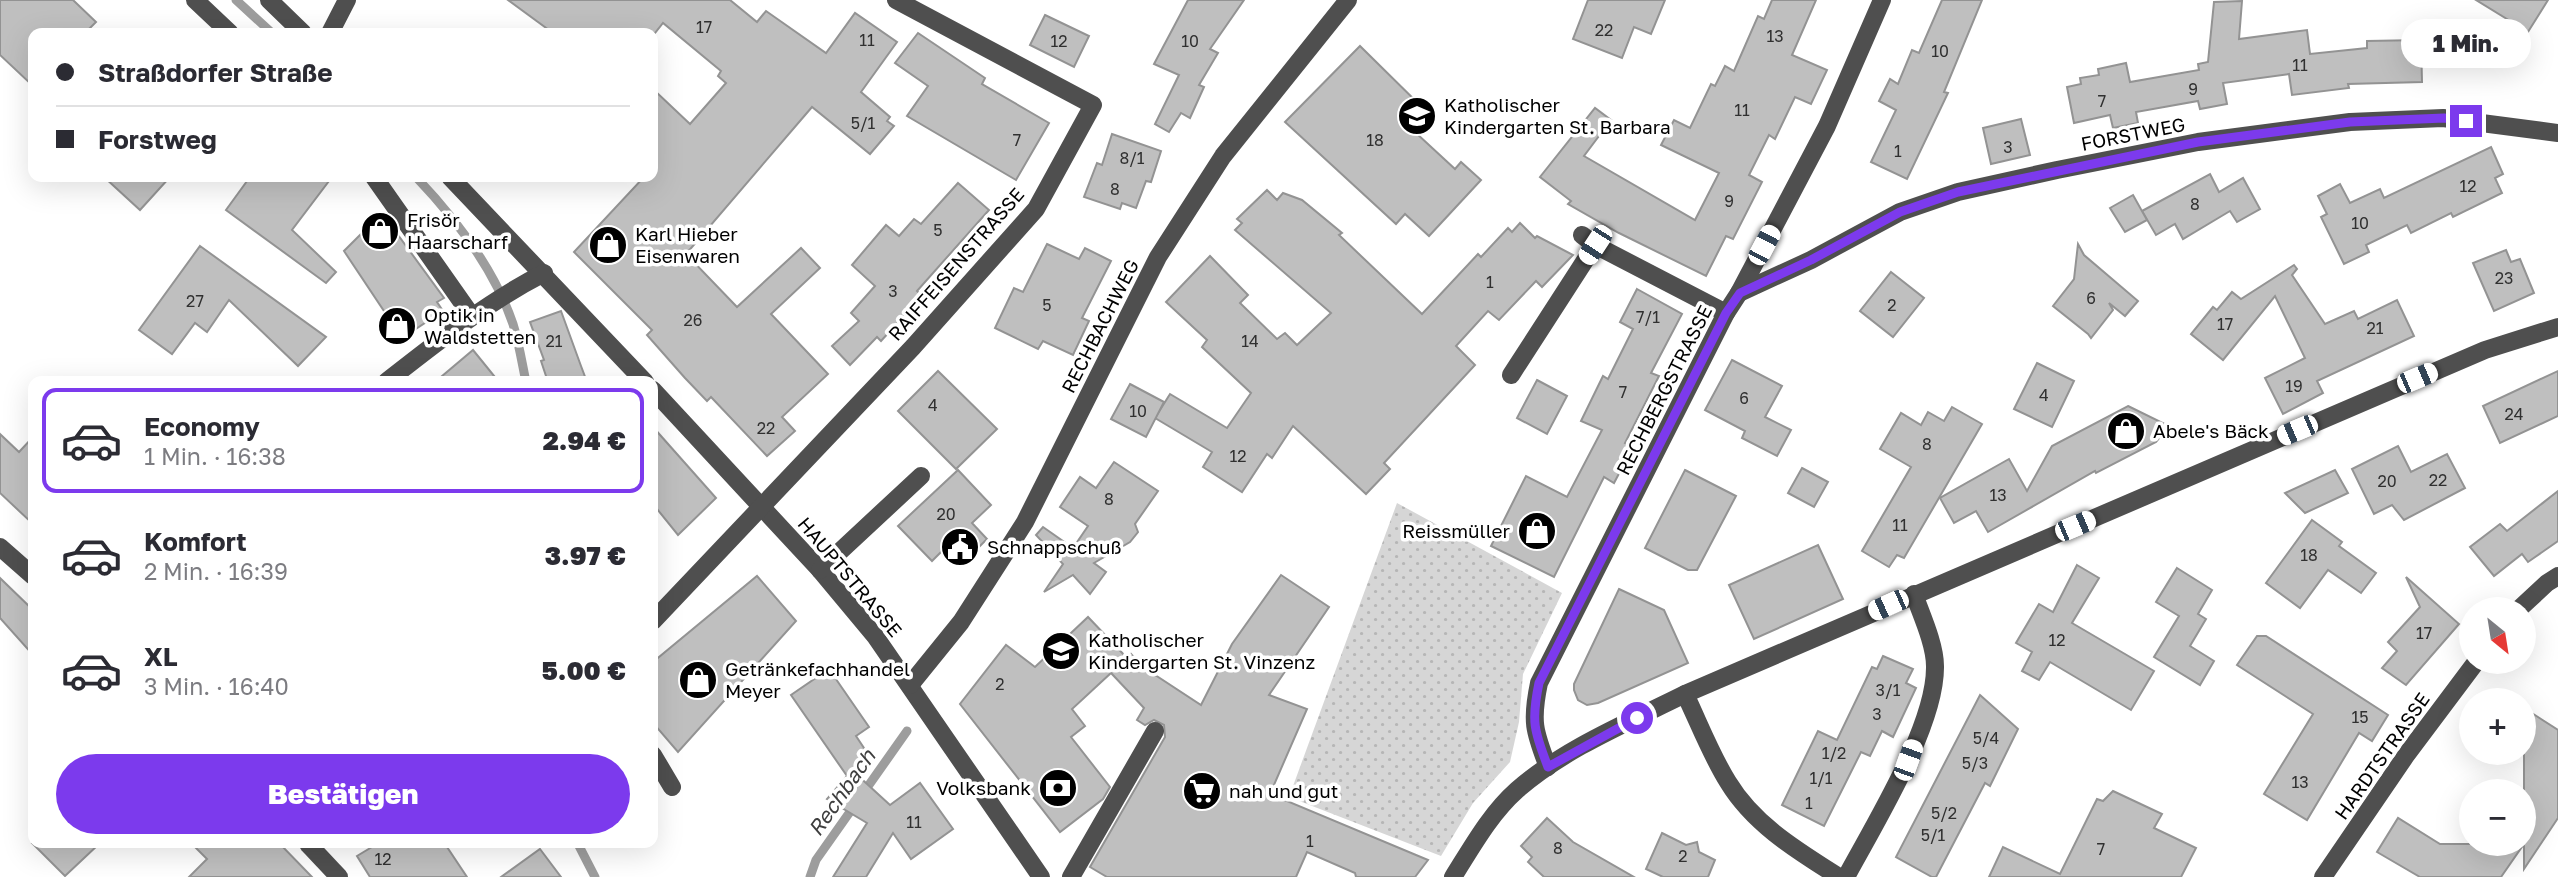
<!DOCTYPE html>
<html lang="de">
<head>
<meta charset="utf-8">
<style>
  :root { --surface:#fff; --page:#f2f2f3; --text:#2b2b33; --muted:#7c7c81; --line:#e1e1e2; --accent:#7c3aed }
  body { margin:0; font-family:"Golos Text",sans-serif; background:var(--page); color:var(--text); height:100vh; display:flex; flex-direction:column; font-size:26px; white-space:nowrap }
  * { box-sizing:border-box; margin:0 }
  p { font-size:23px; color:var(--muted) }
  .icon { flex:none; width:38px; height:38px; fill:none; stroke:currentColor; stroke-width:2; stroke-linecap:round; stroke-linejoin:round }
  .map { position:relative; flex:1; overflow:hidden }
  .side { position:absolute; left:28px; top:376px; width:630px; height:472px; display:flex; flex-direction:column; background:var(--surface); border-radius:14px; box-shadow:0 7px 28px #0002 }
  .side>* { flex:none }
  .banner { position:absolute; left:28px; top:28px; width:630px; height:154px; border-radius:14px; box-shadow:0 7px 28px #0002; display:grid; align-content:center; height:154px; padding:0 28px; background:var(--surface) }
  .needle { width:46px; rotate:150deg }
  .controls { position:absolute; left:2459px; top:597px; display:grid; gap:14px }
  .controls a { display:grid; place-items:center; width:77px; height:77px; border-radius:50%; background:var(--surface); box-shadow:0 7px 28px #0002; font-size:35px }
  .end { position:absolute; width:32px; height:32px; margin:-16px; border:9px solid #7c3aed; background:#fff; box-shadow:0 0 0 4px #fff }
  .from { border-radius:50% }
  .bubble { position:absolute; height:49px; border-radius:24px; background:var(--surface); box-shadow:0 7px 28px #0002; font-size:23px; font-weight:800; line-height:49px; text-align:center }
  .car { position:absolute; width:21px; height:42px; margin:-21px -10px; border-radius:9px; box-shadow:0 0 5px 2px #0007; background:linear-gradient(#fff 24%,#345 0 40%,#fff 0 76%,#345 0 86%,#fff 0) }
  .banner b { display:flex; align-items:center; gap:24px; height:66px; font-size:26px }
  .banner b+b { border-top:2px solid var(--line) }
  .banner i { width:18px; height:18px; background:var(--text) }
  ul { padding:12px 0 0; list-style:none }
  li { display:flex; align-items:center; gap:21px; height:105px; margin:0 14px 10px; padding:0 14px; border:4px solid transparent; border-radius:14px }
  li div { flex:1 }
  li b { display:block; font-size:26px }
  li em { font-style:normal; font-weight:800 }
  li.selected { border-color:var(--accent) }
  li>.icon { width:63px; height:63px; stroke-width:1.5 }
  .action { display:flex; gap:14px; margin-top:auto; padding:14px 28px }
  .action a { flex:1; height:80px; border-radius:42px; background:var(--accent); color:#fff; font-size:28px; font-weight:800; line-height:80px; text-align:center }
  .map>svg:first-child { display:block }
  .park { fill:url(#park-dots) }
  .lines { fill:none; stroke-linecap:round; stroke-linejoin:round }
  .stream { stroke:#9d9d9d; stroke-width:9 }
  .building { fill:#bfbfbf; stroke:#939393; stroke-width:2 }
  .minor { stroke:#4f4f4f; stroke-width:18 }
  .route { stroke:#7c3aed; stroke-width:9 }
  .labels { text-anchor:middle; stroke-width:7; stroke-linejoin:round; paint-order:stroke }
  .number-label { font-size:16px; fill:#303030 }
  .poi-label { font-size:19px; fill:#000; stroke:#fff; text-anchor:start }
  .street-label { font-size:19px; fill:#000; stroke:#fff }
  .water-label { font-size:21px; font-style:italic; fill:#3e3e3e; stroke:#fff }
</style>
</head>
<body>
<div class="map">
<svg width="2558" height="877" viewBox="0 0 2558 877">
  <defs>
    <pattern id="park-dots" width="8" height="8" patternUnits="userSpaceOnUse" patternTransform="scale(1.75)"><rect width="8" height="8" fill="#d6d6d6"/><path d="M2 2h.1M6 6h.1" fill="none" stroke="#b6b6b6" stroke-width="1.8" stroke-linecap="round"/></pattern>
  </defs>
  <rect width="100%" height="100%" fill="#fff"/>
  <polygon class="park" points="1397,503 1562,593 1523,674 1519,722 1510,762 1473,803 1441,856 1289,797"/>
  <g class="lines">
    <g class="stream">
      <polyline points="236,0 272,33"/>
      <path d="M 416,177 C 456,219 494,268 513,324 C 519,343 522,363 526,382"/>
      <polyline points="578,844 595,877"/>
      <polyline points="810,877 816,860 907,731"/>
    </g>
  </g>
  <g class="building">
    <polygon points="0,0 73,0 96,22 85,33 33,33 33,86 0,55"/>
    <polygon points="508,0 730,0 757,22 766,11 826,53 855,13 897,42 861,92 890,117 887,121 894,126 870,154 812,107 686,254 737,307 801,248 820,268 771,314 828,374 782,417 795,431 767,456 711,397 707,401 685,378 647,335 652,330 574,252 644,177 653,177 653,89 690,124 726,83 718,76 721,71 663,23 655,33 553,33"/>
    <polygon points="1188,0 1244,0 1210,49 1218,53 1199,85 1204,87 1190,118 1181,113 1169,132 1155,124 1179,75 1154,64"/>
    <polygon points="1588,0 1665,0 1651,34 1634,27 1622,58 1573,39"/>
    <polygon points="1772,0 1816,0 1792,55 1827,70 1811,104 1795,97 1775,139 1769,135 1749,175 1762,182 1733,239 1726,236 1706,276 1619,233 1568,204 1571,201 1540,177 1595,108 1611,120 1584,156 1695,220 1719,173 1661,145 1674,120 1690,128 1711,84 1715,86 1725,66 1734,71 1758,16 1764,19"/>
    <polygon points="1942,0 1982,0 1944,92 1948,93 1907,179 1871,162 1896,110 1879,101 1890,79 1898,84 1912,50 1919,53"/>
    <polygon points="2476,0 2548,0 2528,32"/>
    <polygon points="2242,1 2239,39 2307,30 2310,54 2367,48 2367,41 2421,40 2422,82 2348,84 2349,88 2292,95 2289,74 2223,83 2227,104 2200,109 2198,101 2136,112 2138,123 2113,128 2110,115 2074,123 2067,87 2081,84 2080,78 2099,75 2098,69 2126,63 2130,82 2199,70 2198,64 2208,62 2214,2"/>
    <polygon points="1045,15 1089,36 1074,67 1030,45"/>
    <polygon points="918,33 985,78 982,84 1049,123 1016,180 907,116 928,86 895,63"/>
    <polygon points="1360,46 1432,117 1416,133 1455,169 1461,162 1481,180 1429,236 1405,214 1396,224 1285,122"/>
    <polygon points="2021,119 2030,155 1991,164 1983,128"/>
    <polygon points="1112,134 1161,151 1151,182 1146,181 1136,208 1122,203 1120,209 1084,197 1097,163 1102,165"/>
    <polygon points="2491,147 2503,174 2495,178 2502,193 2453,217 2451,213 2411,233 2407,225 2366,245 2369,252 2344,264 2321,217 2327,214 2318,196 2340,184 2350,203 2380,189 2384,198"/>
    <polygon points="2210,174 2219,192 2243,178 2260,209 2237,222 2230,211 2183,239 2175,224 2156,235 2142,211"/>
    <polygon points="104,177 170,177 140,210"/>
    <polygon points="250,177 332,177 292,230 336,272 326,283 226,210"/>
    <polygon points="958,183 989,210 917,291 922,296 881,341 877,337 850,365 832,346 859,321 851,313 875,286 852,265 886,225 899,236 914,219 921,224"/>
    <polygon points="1267,190 1277,200 1283,193 1302,200 1342,233 1339,235 1422,314 1478,254 1481,257 1508,228 1512,232 1520,223 1535,238 1537,236 1573,255 1542,287 1536,281 1499,320 1488,311 1456,346 1475,365 1384,463 1390,469 1366,494 1293,426 1272,458 1267,454 1242,492 1203,467 1212,452 1155,418 1170,394 1227,428 1251,393 1202,347 1207,340 1166,302 1210,256 1248,295 1240,303 1277,339 1285,333 1297,345 1331,313 1235,230 1242,223 1237,219"/>
    <polygon points="2133,195 2147,220 2125,232 2110,208"/>
    <polygon points="382,213 444,298 437,302 443,311 402,338 344,251"/>
    <polygon points="1047,244 1079,259 1085,248 1111,261 1082,318 1089,321 1073,355 1043,341 1038,349 995,328 1014,288 1023,292"/>
    <polygon points="2078,244 2084,255 2138,301 2125,316 2109,303 2113,310 2091,338 2088,334 2053,306 2074,279"/>
    <polygon points="200,246 326,337 298,366 229,300 207,332 195,323 172,354 139,330"/>
    <polygon points="2506,250 2511,262 2520,259 2534,293 2494,311 2473,263"/>
    <polygon points="2294,265 2297,269 2292,275 2325,324 2354,311 2358,319 2397,300 2414,336 2317,381 2323,393 2283,414 2265,378 2305,358 2275,296 2223,360 2191,334 2213,307 2217,310 2232,292 2241,299"/>
    <polygon points="1891,272 1924,298 1893,337 1860,311"/>
    <polygon points="1637,289 1682,314 1651,373 1659,376 1625,443 1633,447 1614,483 1604,477 1554,577 1491,546 1526,476 1567,497 1602,430 1581,421 1603,376 1608,379 1633,329 1620,322"/>
    <polygon points="561,311 581,366 587,382 548,382 541,361 544,360 530,322"/>
    <polygon points="473,350 499,382 435,382"/>
    <polygon points="1732,360 1782,386 1765,417 1791,430 1777,456 1742,438 1745,431 1705,410"/>
    <polygon points="2037,363 2074,381 2052,427 2014,409"/>
    <polygon points="938,371 997,429 956,469 898,411"/>
    <polygon points="2558,371 2558,416 2500,443 2483,406"/>
    <polygon points="1537,380 1567,396 1547,434 1517,418"/>
    <polygon points="1130,384 1164,402 1146,437 1111,419"/>
    <polygon points="2128,406 2169,426 2156,442 2096,473 2095,471 1988,532 1976,511 1954,523 1940,498 2009,459 2027,491 2052,446"/>
    <polygon points="1952,407 1982,424 1904,558 1897,555 1889,567 1862,551 1911,467 1880,449 1901,413 1921,425 1928,412 1944,421"/>
    <polygon points="653,427 716,498 678,535 653,504"/>
    <polygon points="0,434 19,452 33,437 33,524 0,493"/>
    <polygon points="2398,446 2411,472 2447,454 2465,488 2404,520 2392,505 2374,514 2352,469"/>
    <polygon points="1114,462 1158,491 1135,524 1138,532 1130,542 1094,563 1106,572 1090,594 1073,575 1044,592 1063,564 1036,535 1043,527 1073,548 1088,526 1060,507 1080,477 1096,488"/>
    <polygon points="1802,468 1828,482 1814,507 1788,493"/>
    <polygon points="958,470 991,505 972,523 987,539 963,563 947,546 932,561 898,526"/>
    <polygon points="1685,470 1736,496 1697,570 1688,570 1645,548"/>
    <polygon points="2335,470 2348,493 2305,513 2285,493"/>
    <polygon points="2558,491 2558,541 2528,562 2522,554 2494,576 2470,547 2500,524 2507,531"/>
    <polygon points="2312,520 2342,542 2339,546 2376,573 2361,593 2328,570 2300,608 2266,583"/>
    <polygon points="1818,545 1843,599 1754,639 1729,585"/>
    <polygon points="2077,565 2099,578 2072,623 2154,671 2131,710 2050,662 2039,680 2022,671 2032,652 2016,643 2039,604 2053,612"/>
    <polygon points="2177,568 2212,590 2198,614 2206,619 2190,646 2214,661 2200,685 2154,657 2179,616 2156,602"/>
    <polygon points="1281,575 1329,607 1269,695 1307,709 1270,794 1428,860 1415,877 1356,877 1355,873 1307,852 1296,877 1107,877 1090,867 1165,737 1164,725 1154,720 1145,725 1137,720 1144,708 1111,673 1072,709 1085,726 1071,737 1110,787 1103,799 1060,832 960,704 1006,645 1035,667 1088,617 1127,658 1131,654 1143,667 1201,705 1232,644"/>
    <polygon points="757,576 796,621 678,752 653,723 653,662"/>
    <polygon points="2406,577 2459,624 2406,685 2382,668 2397,651 2388,642 2420,607"/>
    <polygon points="0,578 33,610 33,655 0,618"/>
    <polygon points="1619,589 1664,610 1688,663 1598,703 1587,705 1578,700 1574,690 1574,684"/>
    <polygon points="2257,636 2266,636 2388,715 2372,741 2359,733 2307,820 2264,794 2313,714 2237,665"/>
    <polygon points="1883,656 1913,669 1906,683 1916,688 1893,737 1882,731 1870,756 1861,752 1824,826 1782,805 1818,731 1837,740 1872,667 1877,669"/>
    <polygon points="829,669 869,727 856,736 872,760 854,772 890,805 920,783 953,829 911,859 893,833 866,877 833,877 867,823 827,799 847,776 791,695"/>
    <polygon points="1980,695 2018,729 1990,786 1985,783 1936,877 1932,877 1896,857"/>
    <polygon points="2524,708 2558,730 2558,818 2524,869 2524,844 2501,877 2420,877 2377,852 2398,818 2440,844 2524,844"/>
    <polygon points="2113,791 2162,814 2154,828 2196,848 2181,877 1989,877 2003,847 2060,874 2097,799 2103,801"/>
    <polygon points="1547,818 1573,842 1634,877 1544,877 1528,862 1532,857 1521,846"/>
    <polygon points="1662,833 1686,845 1697,842 1699,852 1715,860 1708,877 1663,877 1646,869"/>
    <polygon points="33,844 99,844 65,876"/>
    <polygon points="192,844 280,844 312,877 189,877 207,859"/>
    <polygon points="377,844 445,844 467,877 370,877 357,856"/>
    <polygon points="540,849 561,877 501,877"/>
  </g>
  <g class="lines">
    <g class="minor">
      <polyline points="195,0 230,33"/>
      <polyline points="269,0 303,33"/>
      <polyline points="330,33 347,0"/>
      <polyline points="374,177 471,315"/>
      <polyline points="450,177 645,382"/>
      <polyline points="1582,235 1595,245 1726,313"/>
      <polyline points="1739,293 1811,260 1900,212 1958,192 2057,170 2198,142 2350,122 2443,118 2558,133"/>
      <polyline points="1511,375 1595,245"/>
      <path d="M 386,382 C 437,342 486,303 544,273"/>
      <polyline points="653,390 820,570 875,636 1041,877"/>
      <polyline points="0,547 33,576"/>
      <polyline points="820,570 921,476"/>
      <polyline points="2519,609 2547,583 2558,576"/>
      <polyline points="653,621 913,347 1036,209 1093,105 896,0"/>
      <polyline points="910,685 961,622 1025,522 1158,257 1223,156 1348,0"/>
      <path d="M 1685,694 C 1699,723 1711,755 1728,782 C 1754,825 1798,851 1839,877"/>
      <polyline points="653,755 672,787"/>
      <path d="M 1548,767 C 1534,731 1531,721 1539,683 L 1726,313 L 1739,293 L 1827,126 L 1882,0"/>
      <polyline points="308,844 339,877"/>
      <polyline points="1071,877 1155,731"/>
      <path d="M 1453,877 C 1472,847 1490,814 1517,790 C 1565,748 1629,722 1685,694 L 2485,350 L 2558,327"/>
      <path d="M 1846,877 C 1875,823 1936,725 1935,666 C 1935,644 1921,614 1914,594"/>
      <polyline points="2323,877 2407,754 2476,662"/>
    </g>
  </g>
  <g class="lines">
    <path class="route" d="M 1637,718 L 1548,767 C 1534,731 1531,721 1539,683 L 1726,313 L 1740,293 L 1811,260 L 1900,212 L 1958,192 L 2198,142 L 2350,122 L 2444,118 L 2466,121"/>
  </g>
  <defs>
    <symbol id="school-disc" viewBox="-11 -11 22 22"><circle r="9.5" fill="#000" stroke="#fff"/><path d="M0-5L7-2L0 1L-7-2ZM-4 1L0 2.5L4 1V4Q0 6-4 4Z" fill="#fff"/></symbol>
    <symbol id="shop-disc" viewBox="-11 -11 22 22"><circle r="9.5" fill="#000" stroke="#fff"/><path d="M-5-2.5h2.3a2.7 3.5 0 0 1 5.4 0H5L5.5 6h-11ZM-1.5-2.5h3a1.5 2.3 0 0 0-3 0Z" fill="#fff"/></symbol>
    <symbol id="civic-disc" viewBox="-11 -11 22 22"><circle r="9.5" fill="#000" stroke="#fff"/><path d="M-.6-6.5H3V-4.5H.6V-3L4-1V1h2V6H-6V1h2V-1L-.6-3ZM-1.2 2.5V6h2.4V2.5Z" fill="#fff"/></symbol>
    <symbol id="bank-disc" viewBox="-11 -11 22 22"><circle r="9.5" fill="#000" stroke="#fff"/><path d="M-6-4H6V4H-6ZM0-2.3a2.3 2.3 0 1 0 0 4.6a2.3 2.3 0 1 0 0-4.6Z" fill="#fff"/></symbol>
    <symbol id="supermarket-disc" viewBox="-11 -11 22 22"><circle r="9.5" fill="#000" stroke="#fff"/><path d="M-6-5.5h2.5l.6 2H6L4.5 2H-2.5L-4.4-4H-6ZM-1.5 3.2a1.3 1.3 0 1 0 .1 0ZM3 3.2a1.3 1.3 0 1 0 .1 0Z" fill="#fff"/></symbol>
  </defs>
  <g fill-rule="evenodd">
    <use href="#school-disc" x="1395" y="94" width="44" height="44"/>
    <use href="#shop-disc" x="358" y="209" width="44" height="44"/>
    <use href="#shop-disc" x="586" y="223" width="44" height="44"/>
    <use href="#shop-disc" x="375" y="304" width="44" height="44"/>
    <use href="#shop-disc" x="2104" y="409" width="44" height="44"/>
    <use href="#shop-disc" x="1515" y="509" width="44" height="44"/>
    <use href="#civic-disc" x="938" y="525" width="44" height="44"/>
    <use href="#school-disc" x="1039" y="629" width="44" height="44"/>
    <use href="#shop-disc" x="676" y="658" width="44" height="44"/>
    <use href="#bank-disc" x="1036" y="766" width="44" height="44"/>
    <use href="#supermarket-disc" x="1180" y="769" width="44" height="44"/>
  </g>
  <g class="labels">
    <g class="number-label">
      <text x="704" y="33">17</text>
      <text x="1604" y="36">22</text>
      <text x="1775" y="42">13</text>
      <text x="867" y="46">11</text>
      <text x="1059" y="47">12</text>
      <text x="1190" y="47">10</text>
      <text x="1940" y="57">10</text>
      <text x="2300" y="71">11</text>
      <text x="2193" y="95">9</text>
      <text x="2102" y="107">7</text>
      <text x="1742" y="116">11</text>
      <text x="863" y="129">5/1</text>
      <text x="1017" y="146">7</text>
      <text x="1375" y="146">18</text>
      <text x="2008" y="153">3</text>
      <text x="1898" y="157">1</text>
      <text x="1132" y="164">8/1</text>
      <text x="2468" y="192">12</text>
      <text x="1115" y="195">8</text>
      <text x="1729" y="207">9</text>
      <text x="2195" y="210">8</text>
      <text x="2360" y="229">10</text>
      <text x="938" y="236">5</text>
      <text x="2504" y="284">23</text>
      <text x="1490" y="288">1</text>
      <text x="893" y="297">3</text>
      <text x="2091" y="304">6</text>
      <text x="195" y="307">27</text>
      <text x="1047" y="311">5</text>
      <text x="1892" y="311">2</text>
      <text x="1648" y="323">7/1</text>
      <text x="693" y="326">26</text>
      <text x="2225" y="330">17</text>
      <text x="2375" y="334">21</text>
      <text x="554" y="347">21</text>
      <text x="1250" y="347">14</text>
      <text x="2294" y="392">19</text>
      <text x="1623" y="398">7</text>
      <text x="2044" y="401">4</text>
      <text x="1744" y="404">6</text>
      <text x="933" y="411">4</text>
      <text x="1138" y="417">10</text>
      <text x="2514" y="420">24</text>
      <text x="766" y="434">22</text>
      <text x="1927" y="450">8</text>
      <text x="1238" y="462">12</text>
      <text x="2438" y="486">22</text>
      <text x="2387" y="487">20</text>
      <text x="1998" y="501">13</text>
      <text x="1109" y="505">8</text>
      <text x="946" y="520">20</text>
      <text x="1900" y="531">11</text>
      <text x="2309" y="561">18</text>
      <text x="2424" y="639">17</text>
      <text x="2057" y="646">12</text>
      <text x="1000" y="690">2</text>
      <text x="1888" y="696">3/1</text>
      <text x="1877" y="720">3</text>
      <text x="2360" y="723">15</text>
      <text x="1986" y="744">5/4</text>
      <text x="1834" y="759">1/2</text>
      <text x="1975" y="769">5/3</text>
      <text x="1821" y="784">1/1</text>
      <text x="2300" y="788">13</text>
      <text x="1809" y="809">1</text>
      <text x="1944" y="819">5/2</text>
      <text x="914" y="828">11</text>
      <text x="1933" y="841">5/1</text>
      <text x="1310" y="847">1</text>
      <text x="1558" y="854">8</text>
      <text x="2101" y="855">7</text>
      <text x="1683" y="862">2</text>
      <text x="383" y="865">12</text>
    </g>
    <g class="poi-label">
      <text x="1444" y="112">Katholischer<tspan x="1444" dy="22">Kindergarten St. Barbara</tspan></text>
      <text x="407" y="227">Frisör<tspan x="407" dy="22">Haarscharf</tspan></text>
      <text x="635" y="241">Karl Hieber<tspan x="635" dy="22">Eisenwaren</tspan></text>
      <text x="424" y="322">Optik in<tspan x="424" dy="22">Waldstetten</tspan></text>
      <text x="2153" y="438">Abele's Bäck</text>
      <text x="1510" y="538" text-anchor="end">Reissmüller</text>
      <text x="987" y="554">Schnappschuß</text>
      <text x="1088" y="647">Katholischer<tspan x="1088" dy="22">Kindergarten St. Vinzenz</tspan></text>
      <text x="725" y="676">Getränkefachhandel<tspan x="725" dy="22">Meyer</tspan></text>
      <text x="1031" y="795" text-anchor="end">Volksbank</text>
      <text x="1229" y="798">nah und gut</text>
    </g>
    <g class="street-label">
      <text transform="translate(2133 134) rotate(-11)" y="7">FORSTWEG</text>
      <text transform="translate(956 264) rotate(-49)" y="7">RAIFFEISENSTRASSE</text>
      <text transform="translate(1100 326) rotate(-63)" y="7">RECHBACHWEG</text>
      <text transform="translate(1664 390) rotate(-63)" y="7">RECHBERGSTRASSE</text>
      <text transform="translate(850 577) rotate(50)" y="7">HAUPTSTRASSE</text>
      <text transform="translate(2382 756) rotate(-55)" y="7">HARDTSTRASSE</text>
    </g>
    <g class="water-label">
      <text transform="translate(842 793) rotate(-55)" y="7">Rechbach</text>
    </g>
  </g>
</svg>
<div class="controls">
<a><svg class="needle" viewBox="-14 -14 28 28"><path d="M0-13l5 13h-10z" fill="#e53935"/><path d="M0 13l5-13h-10z" fill="#7c7c81"/></svg></a>
<a>+</a>
<a>−</a>
</div>
<i class="end from" style="left:1637px;top:718px"></i>
<i class="end" style="left:2466px;top:121px"></i>
<div class="bubble" style="left:2401px;top:19px;width:130px">1 Min.</div>
<i class="car" style="left:1595px;top:245px;rotate:213deg"></i>
<i class="car" style="left:1764px;top:245px;rotate:28deg"></i>
<i class="car" style="left:2417px;top:378px;rotate:67deg"></i>
<i class="car" style="left:2297px;top:430px;rotate:247deg"></i>
<i class="car" style="left:2075px;top:526px;rotate:67deg"></i>
<i class="car" style="left:1888px;top:605px;rotate:246deg"></i>
<i class="car" style="left:1908px;top:760px;rotate:20deg"></i>
<div class="banner">
<b><i class="from"></i>Straßdorfer Straße</b>
<b><i></i>Forstweg</b>
</div>
<section class="side">
<ul>
<li class="selected"><svg class="icon" aria-label="car" viewBox="0 0 24 24"><path d="M5 17H2v-5l4-1 3-4h7l3 4 3 1v5h-3M9 17h6M6 11h13"/><circle cx="7" cy="17" r="2"/><circle cx="17" cy="17" r="2"/></svg><div><b>Economy</b><p>1 Min. · 16:38</p></div><em>2.94 €</em></li>
<li><svg class="icon" aria-label="car" viewBox="0 0 24 24"><path d="M5 17H2v-5l4-1 3-4h7l3 4 3 1v5h-3M9 17h6M6 11h13"/><circle cx="7" cy="17" r="2"/><circle cx="17" cy="17" r="2"/></svg><div><b>Komfort</b><p>2 Min. · 16:39</p></div><em>3.97 €</em></li>
<li><svg class="icon" aria-label="car" viewBox="0 0 24 24"><path d="M5 17H2v-5l4-1 3-4h7l3 4 3 1v5h-3M9 17h6M6 11h13"/><circle cx="7" cy="17" r="2"/><circle cx="17" cy="17" r="2"/></svg><div><b>XL</b><p>3 Min. · 16:40</p></div><em>5.00 €</em></li>
</ul>
<div class="action"><a>Bestätigen</a></div>
</section>
</div>
</body>
</html>
